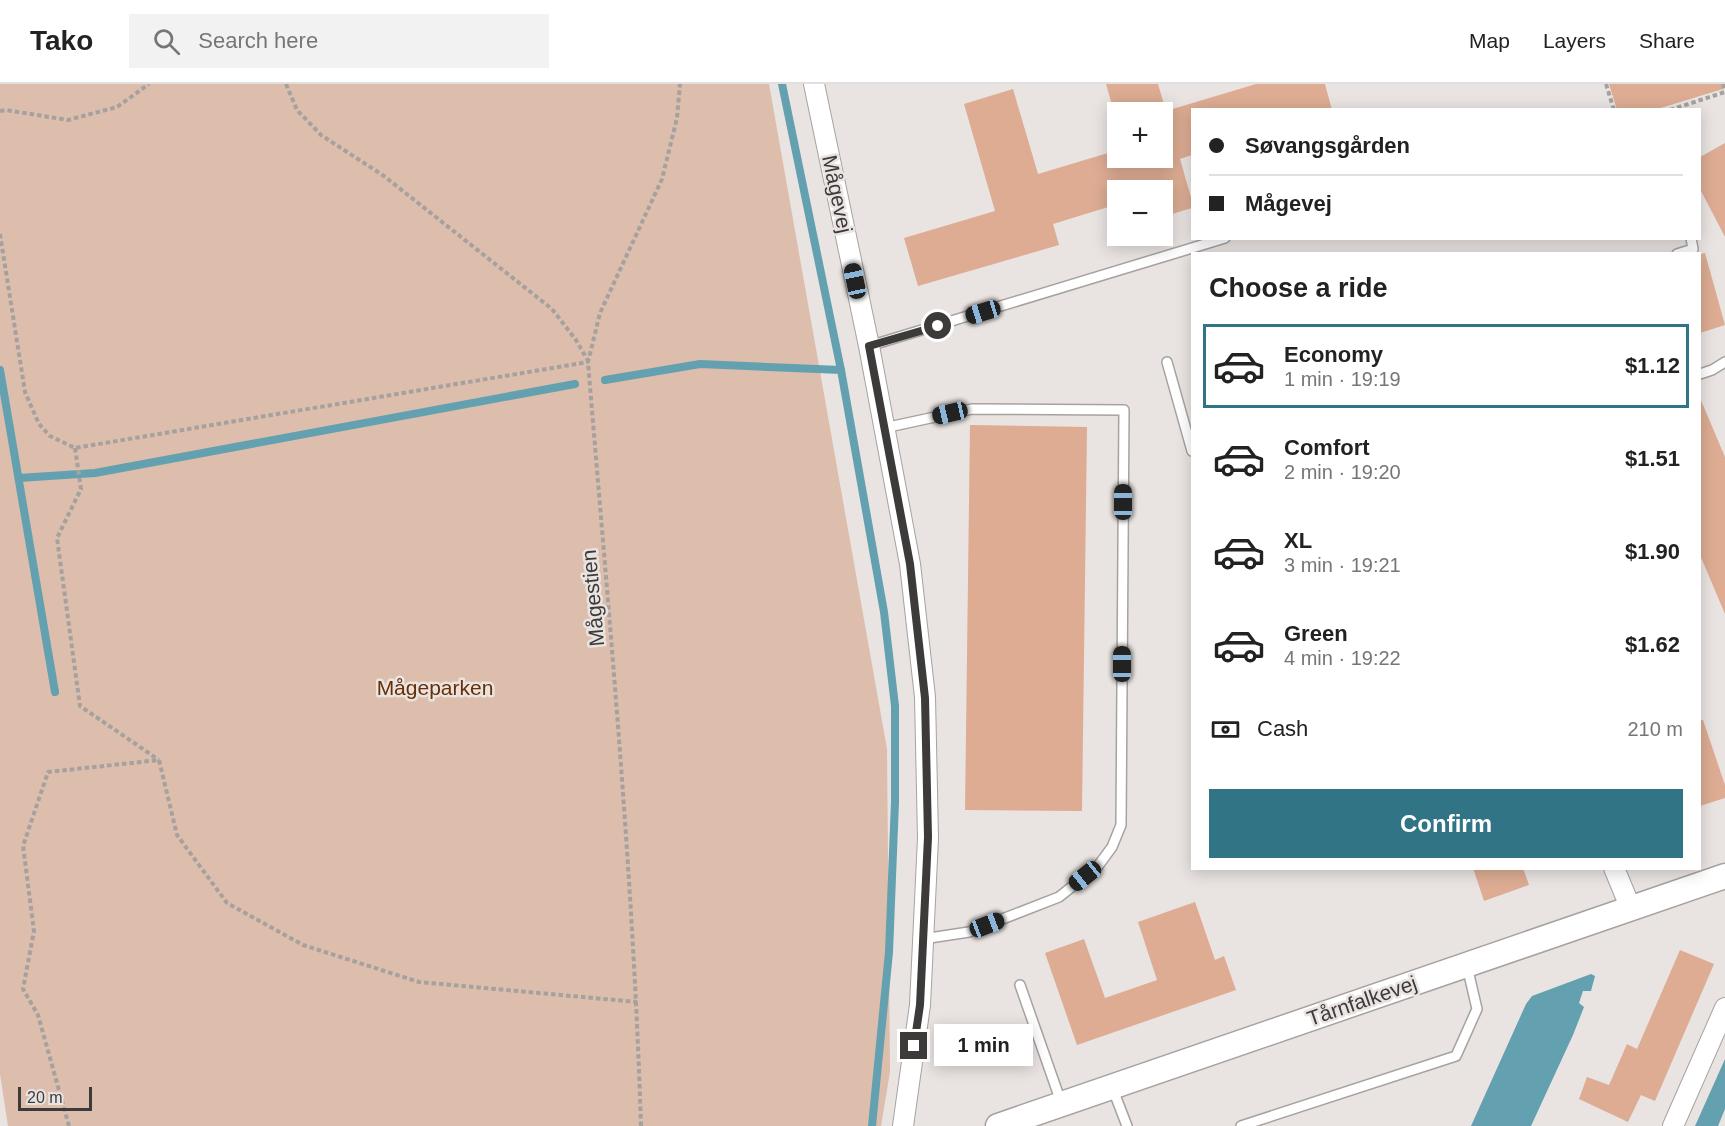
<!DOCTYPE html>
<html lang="en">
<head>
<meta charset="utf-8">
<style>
  :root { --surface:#fff; --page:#f2f2f2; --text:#222; --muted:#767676; --line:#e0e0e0; --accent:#317485 }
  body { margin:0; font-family:Arial,sans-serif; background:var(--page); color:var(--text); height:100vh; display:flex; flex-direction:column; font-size:22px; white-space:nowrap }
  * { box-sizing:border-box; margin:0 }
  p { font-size:20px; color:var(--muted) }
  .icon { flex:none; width:33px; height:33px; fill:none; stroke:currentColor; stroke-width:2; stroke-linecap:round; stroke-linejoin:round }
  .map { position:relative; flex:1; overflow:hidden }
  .sheet { position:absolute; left:1191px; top:168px; width:510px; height:618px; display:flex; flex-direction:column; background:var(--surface); border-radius:0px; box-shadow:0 3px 15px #0003 }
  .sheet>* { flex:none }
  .top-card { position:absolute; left:1191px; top:24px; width:510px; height:132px; border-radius:0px; box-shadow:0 3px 15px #0003; display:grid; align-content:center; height:132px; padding:0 18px; background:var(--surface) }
  .tools { position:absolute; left:1107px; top:18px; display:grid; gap:12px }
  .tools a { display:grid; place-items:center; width:66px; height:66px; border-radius:0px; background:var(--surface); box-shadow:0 3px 15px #0003; font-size:30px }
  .scale { position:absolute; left:18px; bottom:15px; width:74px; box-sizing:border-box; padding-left:6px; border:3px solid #3d3b3a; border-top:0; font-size:16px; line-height:21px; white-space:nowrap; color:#3d3b3a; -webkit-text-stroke:4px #e9e4e1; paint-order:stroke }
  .end { position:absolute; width:27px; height:27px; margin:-14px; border:8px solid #3d3b3a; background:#fff; box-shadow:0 0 0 3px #fff }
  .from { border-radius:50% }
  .bubble { position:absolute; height:42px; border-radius:0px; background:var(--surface); box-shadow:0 3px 15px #0003; font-size:20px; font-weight:800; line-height:42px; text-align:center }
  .car { position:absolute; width:18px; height:36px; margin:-18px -9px; border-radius:8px; box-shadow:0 0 4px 2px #0007; background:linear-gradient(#222 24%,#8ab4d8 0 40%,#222 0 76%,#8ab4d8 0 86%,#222 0) }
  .top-card b { display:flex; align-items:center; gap:21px; height:57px; font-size:22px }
  .top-card b+b { border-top:2px solid var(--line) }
  .top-card i { width:15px; height:15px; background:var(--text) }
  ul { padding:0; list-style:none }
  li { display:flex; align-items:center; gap:18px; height:84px; margin:0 12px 9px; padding:0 6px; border:3px solid transparent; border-radius:0px }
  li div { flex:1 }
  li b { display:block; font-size:22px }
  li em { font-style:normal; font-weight:800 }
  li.selected { border-color:var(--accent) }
  li>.icon { width:54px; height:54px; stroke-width:1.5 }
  h2 { padding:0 18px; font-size:27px; line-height:72px }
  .pay { display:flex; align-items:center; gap:15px; height:66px; padding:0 18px; font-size:22px }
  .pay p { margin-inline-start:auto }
  .button { display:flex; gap:12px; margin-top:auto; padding:12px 18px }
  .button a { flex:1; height:69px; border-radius:0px; background:var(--accent); color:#fff; font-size:24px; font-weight:800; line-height:69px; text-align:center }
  header { display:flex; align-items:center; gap:36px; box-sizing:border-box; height:84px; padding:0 30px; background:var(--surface); border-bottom:2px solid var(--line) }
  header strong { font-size:28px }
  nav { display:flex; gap:33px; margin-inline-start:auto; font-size:21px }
  .search { width:420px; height:54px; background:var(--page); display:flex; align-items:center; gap:15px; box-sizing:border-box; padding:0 21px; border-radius:0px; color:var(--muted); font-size:22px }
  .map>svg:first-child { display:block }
  .green { fill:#ddbdac }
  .water { fill:#63a1b1 }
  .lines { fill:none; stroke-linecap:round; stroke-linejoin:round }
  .stream { stroke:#63a1b1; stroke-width:8 }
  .building { fill:#ddac93 }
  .service-casing { stroke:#a7a2a0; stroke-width:12 }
  .minor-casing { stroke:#a7a2a0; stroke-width:22 }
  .tertiary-casing { stroke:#a7a2a0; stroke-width:27 }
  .path { stroke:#a5a19f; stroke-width:4; stroke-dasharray:4.5 3; stroke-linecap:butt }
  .service { stroke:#fff; stroke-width:9 }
  .minor { stroke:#fff; stroke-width:20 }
  .tertiary { stroke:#fff; stroke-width:24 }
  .route { stroke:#3d3b3a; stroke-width:8 }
  .labels { text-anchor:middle; stroke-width:5; stroke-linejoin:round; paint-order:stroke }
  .street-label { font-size:21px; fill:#3d3b3a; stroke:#e9e4e1 }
  .park-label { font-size:21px; fill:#692e04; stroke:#e9e4e1 }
</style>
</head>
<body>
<header>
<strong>Tako</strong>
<div class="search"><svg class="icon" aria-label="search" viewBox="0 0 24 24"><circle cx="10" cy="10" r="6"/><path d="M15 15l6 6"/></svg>Search here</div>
<nav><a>Map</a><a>Layers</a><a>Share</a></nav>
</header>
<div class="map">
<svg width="1725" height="1042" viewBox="0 0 1725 1042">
  <rect width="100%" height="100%" fill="#e9e4e1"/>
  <polygon class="green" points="0,0 769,0 887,665 890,988 881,1042 8,1042 0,990"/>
  <g class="water">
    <polygon points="1591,890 1595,892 1591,907 1583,907 1579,919 1584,923 1573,951 1531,1042 1471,1042 1526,920 1532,912"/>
    <polygon points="1725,975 1725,1025 1718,1042 1695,1042"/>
  </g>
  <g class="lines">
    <g class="stream">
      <polyline points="782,0 841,286"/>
      <polyline points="0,286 55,608"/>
      <polyline points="605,296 700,280 841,286 884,528 895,622 895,718 889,868 872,1042"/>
      <polyline points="19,394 95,389 575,300"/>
    </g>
  </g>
  <g class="building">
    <polygon points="1106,0 1158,0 1166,27 1256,0 1325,0 1332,26 1192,26 1192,71 1180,75 1192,117 1192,124 1162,133 1162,106 1118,106 1118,120 1053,140 1059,161 918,202 904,154 995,127 964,20 1013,5 1038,90 1118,66 1118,74 1162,74 1162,28 1114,28"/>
    <polygon points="1609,0 1722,0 1723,5 1654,26 1617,26"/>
    <polygon points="1725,59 1725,153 1700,105 1700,73"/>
    <polygon points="1705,169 1725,241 1700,249 1700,170"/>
    <polygon points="1700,314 1725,373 1725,530 1700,471"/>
    <polygon points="970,341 1087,343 1082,727 965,726"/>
    <polygon points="1700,636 1703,636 1725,701 1725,714 1700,722"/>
    <polygon points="1473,784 1523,784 1529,801 1484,817"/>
    <polygon points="1195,818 1215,876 1224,872 1236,906 1077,961 1045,869 1084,855 1105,914 1157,896 1138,838"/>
    <polygon points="1680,866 1714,880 1655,1017 1641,1011 1628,1038 1579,1015 1587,993 1609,1001 1627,960 1637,965"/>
  </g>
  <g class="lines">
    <defs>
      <g id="service">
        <polyline points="1677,170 1693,165 1691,154"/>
        <polyline points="869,262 1225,154"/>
        <polyline points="1167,278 1192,367"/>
        <polyline points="1700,290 1712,286 1725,278"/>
        <polyline points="884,344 972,325 1124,326 1121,741 1112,763 1098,782 1059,813 969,848 923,855"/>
        <polyline points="1020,901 1061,1018"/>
        <polyline points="1112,1003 1127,1042"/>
        <polyline points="1241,1042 1456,972 1477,925 1467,882"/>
      </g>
      <g id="minor">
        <polyline points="814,0 869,262 910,480 925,613 928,754 920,921 903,1042"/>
        <polyline points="1614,784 1631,825"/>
        <polyline points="1673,1042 1725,924"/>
      </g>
      <polyline id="tertiary" points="998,1042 1725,792"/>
    </defs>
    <use href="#service" class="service-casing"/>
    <use href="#minor" class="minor-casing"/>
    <use href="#tertiary" class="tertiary-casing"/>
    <g class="path">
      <polyline points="286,0 297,26 321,51 384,92 552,225 576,256 588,277"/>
      <polyline points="1606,0 1614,26"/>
      <polyline points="1723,0 1725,7"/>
      <polyline points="1670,26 1725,8"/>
      <polyline points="0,27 6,26 68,36 117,23 149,0"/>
      <polyline points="0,150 25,308 39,340 50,352 75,364 588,278"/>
      <polyline points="75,364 81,405 57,454 80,622 159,676"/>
      <polyline points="69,1042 38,931 23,905 34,847 23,762 48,688 159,676 177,751 227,819 303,861 419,898 637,918"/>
      <path d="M 641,1042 C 633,787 609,533 588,278 L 600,229 L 662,95 L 677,34 L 680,0"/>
    </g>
    <use href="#service" class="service"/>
    <use href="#minor" class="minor"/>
    <use href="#tertiary" class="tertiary"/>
  </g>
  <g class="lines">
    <polyline class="route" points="914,962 920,921 928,753 925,614 910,480 869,262 938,242"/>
  </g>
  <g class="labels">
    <g class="street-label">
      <text transform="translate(837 110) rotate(78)" y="7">Mågevej</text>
      <text transform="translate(593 514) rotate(-95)" y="7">Mågestien</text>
      <text transform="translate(1362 917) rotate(-19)" y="7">Tårnfalkevej</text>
    </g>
    <g class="park-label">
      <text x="435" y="611">Mågeparken</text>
    </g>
  </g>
</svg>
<div class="tools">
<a>+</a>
<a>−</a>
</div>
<div class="scale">20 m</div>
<i class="end from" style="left:938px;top:242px"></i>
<i class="end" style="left:914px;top:962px"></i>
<div class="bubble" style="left:934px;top:940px;width:99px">1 min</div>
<i class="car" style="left:855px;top:197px;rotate:348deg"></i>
<i class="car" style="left:983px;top:228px;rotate:253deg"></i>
<i class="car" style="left:950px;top:329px;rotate:257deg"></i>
<i class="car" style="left:1123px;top:418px;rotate:0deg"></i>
<i class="car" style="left:1122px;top:580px;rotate:0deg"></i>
<i class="car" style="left:1085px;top:792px;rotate:231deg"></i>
<i class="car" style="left:987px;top:841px;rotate:69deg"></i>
<div class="top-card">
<b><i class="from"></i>Søvangsgården</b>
<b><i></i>Mågevej</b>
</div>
<section class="sheet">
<h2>Choose a ride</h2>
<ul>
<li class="selected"><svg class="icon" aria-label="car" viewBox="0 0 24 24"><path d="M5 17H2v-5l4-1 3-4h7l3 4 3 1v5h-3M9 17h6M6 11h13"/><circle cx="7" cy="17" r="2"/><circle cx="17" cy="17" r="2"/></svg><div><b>Economy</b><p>1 min · 19:19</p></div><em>$1.12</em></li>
<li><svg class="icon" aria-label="car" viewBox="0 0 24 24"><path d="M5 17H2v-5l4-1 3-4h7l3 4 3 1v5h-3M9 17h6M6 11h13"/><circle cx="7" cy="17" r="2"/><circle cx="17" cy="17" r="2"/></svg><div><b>Comfort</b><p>2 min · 19:20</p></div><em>$1.51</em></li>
<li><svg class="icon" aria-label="car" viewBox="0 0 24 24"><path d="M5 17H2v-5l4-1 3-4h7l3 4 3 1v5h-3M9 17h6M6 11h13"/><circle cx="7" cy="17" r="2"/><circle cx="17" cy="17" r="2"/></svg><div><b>XL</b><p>3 min · 19:21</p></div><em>$1.90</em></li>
<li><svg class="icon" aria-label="car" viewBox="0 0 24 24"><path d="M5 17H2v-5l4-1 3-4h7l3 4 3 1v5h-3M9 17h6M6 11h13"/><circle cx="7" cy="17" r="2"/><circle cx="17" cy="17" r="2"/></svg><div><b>Green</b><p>4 min · 19:22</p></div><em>$1.62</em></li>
</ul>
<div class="pay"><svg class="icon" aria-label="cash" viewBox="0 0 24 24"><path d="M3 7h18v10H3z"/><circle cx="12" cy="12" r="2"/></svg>Cash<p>210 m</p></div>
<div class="button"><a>Confirm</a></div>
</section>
</div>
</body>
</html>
